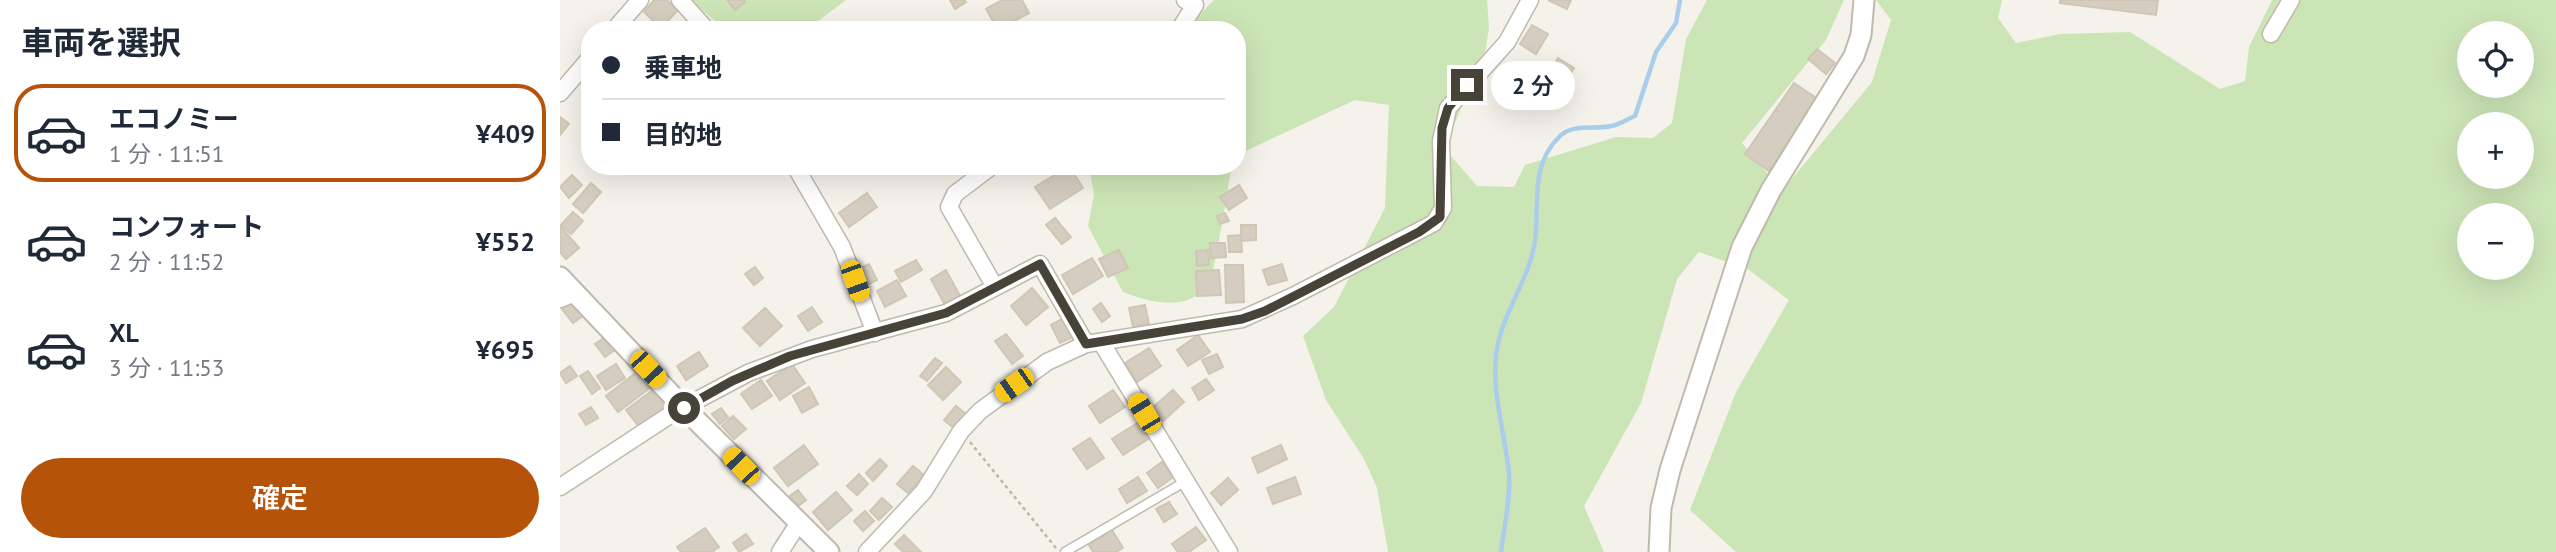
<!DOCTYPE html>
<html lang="ja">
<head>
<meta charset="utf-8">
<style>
  :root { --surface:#fff; --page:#f2f2f3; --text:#1f2937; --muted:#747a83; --line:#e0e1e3; --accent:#b45309 }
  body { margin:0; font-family:"PT Sans","Noto Sans JP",sans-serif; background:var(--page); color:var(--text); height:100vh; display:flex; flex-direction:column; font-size:26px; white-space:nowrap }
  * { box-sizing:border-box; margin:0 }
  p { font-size:23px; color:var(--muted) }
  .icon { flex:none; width:38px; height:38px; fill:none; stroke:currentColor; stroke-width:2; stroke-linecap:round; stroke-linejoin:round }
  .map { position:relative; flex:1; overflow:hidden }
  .details { display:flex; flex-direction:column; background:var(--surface); width:560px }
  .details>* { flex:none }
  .banner { position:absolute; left:21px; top:21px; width:665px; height:154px; border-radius:28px; box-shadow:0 7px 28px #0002; display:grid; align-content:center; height:154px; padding:0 21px; background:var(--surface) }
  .tools { position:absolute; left:1897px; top:21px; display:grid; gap:14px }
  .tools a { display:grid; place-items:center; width:77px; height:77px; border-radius:50%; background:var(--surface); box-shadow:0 7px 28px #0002; font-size:35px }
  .end { position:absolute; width:32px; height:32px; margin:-16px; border:9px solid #484339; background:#fff; box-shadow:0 0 0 4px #fff }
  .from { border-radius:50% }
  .bubble { position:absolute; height:49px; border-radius:24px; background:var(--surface); box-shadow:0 7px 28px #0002; font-size:23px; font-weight:600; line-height:49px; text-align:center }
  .car { position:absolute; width:21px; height:42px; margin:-21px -10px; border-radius:9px; box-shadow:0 0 5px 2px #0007; background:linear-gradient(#f5c518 24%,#345 0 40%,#f5c518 0 76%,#345 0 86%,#f5c518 0) }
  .banner b { display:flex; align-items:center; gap:24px; height:66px; font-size:26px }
  .banner b+b { border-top:2px solid var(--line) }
  .banner i { width:18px; height:18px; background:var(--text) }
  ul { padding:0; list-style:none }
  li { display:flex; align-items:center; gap:21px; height:98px; margin:0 14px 10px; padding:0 7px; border:4px solid transparent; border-radius:28px }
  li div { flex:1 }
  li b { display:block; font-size:26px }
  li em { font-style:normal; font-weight:600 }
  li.active { border-color:var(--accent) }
  li>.icon { width:63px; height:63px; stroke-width:1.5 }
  h2 { padding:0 21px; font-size:32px; line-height:84px }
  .action { display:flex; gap:14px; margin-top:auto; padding:14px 21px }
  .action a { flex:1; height:80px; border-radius:42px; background:var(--accent); color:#fff; font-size:28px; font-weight:600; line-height:80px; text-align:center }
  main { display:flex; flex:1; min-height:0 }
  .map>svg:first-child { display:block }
  .green { fill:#cce5b6; fill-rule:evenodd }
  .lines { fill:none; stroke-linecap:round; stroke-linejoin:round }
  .stream { stroke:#abcdec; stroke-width:4.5 }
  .building { fill:#d5cec0; stroke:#cfc7b4; stroke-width:2 }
  .service-casing { stroke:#bfbaad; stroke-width:11 }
  .minor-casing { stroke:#bfbaad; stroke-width:19 }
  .tertiary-casing { stroke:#bfbaad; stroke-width:23 }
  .path { stroke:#c0b79f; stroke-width:2.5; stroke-dasharray:3.5 3.5; stroke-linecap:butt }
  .service { stroke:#fff; stroke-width:8 }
  .minor { stroke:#fff; stroke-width:16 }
  .tertiary { stroke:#fff; stroke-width:19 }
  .route { stroke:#484339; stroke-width:9 }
</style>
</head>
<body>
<main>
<section class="details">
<h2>車両を選択</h2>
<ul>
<li class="active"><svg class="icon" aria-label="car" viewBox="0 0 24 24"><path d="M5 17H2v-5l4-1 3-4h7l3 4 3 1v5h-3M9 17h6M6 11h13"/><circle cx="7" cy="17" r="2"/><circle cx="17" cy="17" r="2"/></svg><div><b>エコノミー</b><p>1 分 · 11:51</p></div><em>¥409</em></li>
<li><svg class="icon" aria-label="car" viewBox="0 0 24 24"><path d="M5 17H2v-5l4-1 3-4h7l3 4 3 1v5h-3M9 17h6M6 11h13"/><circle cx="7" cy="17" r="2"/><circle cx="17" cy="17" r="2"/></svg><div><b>コンフォート</b><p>2 分 · 11:52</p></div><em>¥552</em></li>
<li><svg class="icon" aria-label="car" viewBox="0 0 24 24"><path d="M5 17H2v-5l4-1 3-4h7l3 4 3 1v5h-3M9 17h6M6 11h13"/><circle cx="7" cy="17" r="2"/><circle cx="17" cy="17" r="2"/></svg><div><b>XL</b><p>3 分 · 11:53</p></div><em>¥695</em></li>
</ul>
<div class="action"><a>確定</a></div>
</section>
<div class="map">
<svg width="1996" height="552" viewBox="0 0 1996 552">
  <rect width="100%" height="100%" fill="#f4f2ea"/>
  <g class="green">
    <polygon points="130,0 286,0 246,30 166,30"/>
    <path d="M 654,0 L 927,0 L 929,28 L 925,53 L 884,148 L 917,186 L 954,187 L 965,165 L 1056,137 L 1093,138 L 1112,123 L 1126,39 L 1147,0 L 1284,0 L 1266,40 L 1182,143 L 1222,191 L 1312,82 L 1331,20 L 1316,0 L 1442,0 L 1438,18 L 1456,43 L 1500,34 L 1570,32 L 1660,89 L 1685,81 L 1689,47 L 1712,0 L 1996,0 L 1996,552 L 1176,552 L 1130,510 L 1176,392 L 1229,300 L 1189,270 L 1139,252 L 1117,279 L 1081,403 L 1024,506 L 1044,552 L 828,552 L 817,488 L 804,459 L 766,400 L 743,336 L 774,307 L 825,208 L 829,105 L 795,100 L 677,155 L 677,30 L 624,30 ZM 1909,33 L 1962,33 L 1962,86 L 1909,86 ZM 1909,124 L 1962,124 L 1962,177 L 1909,177 ZM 1909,215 L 1962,215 L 1962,268 L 1909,268 Z"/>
    <path d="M 529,166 L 672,166 C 668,185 655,274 648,284 C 629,313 589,302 563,292 L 528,226 L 534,195 Z"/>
  </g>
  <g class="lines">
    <path class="stream" d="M 941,552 C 944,527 951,498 949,473 C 945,434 932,395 936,356 C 940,315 969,282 975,241 C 980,202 969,166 1000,136 C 1014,123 1034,130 1051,126 C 1059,125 1067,119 1075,116 L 1096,52 L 1116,23 L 1120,0"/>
  </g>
  <g class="building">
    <polygon points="94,0 107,0 118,10 101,28 84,12"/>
    <polygon points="167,0 184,0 185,2 175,10"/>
    <polygon points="390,0 404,0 406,2 395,9"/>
    <polygon points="442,0 462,0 469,13 438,30 426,9"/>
    <polygon points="988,0 1011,0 1007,9"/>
    <polygon points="1500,0 1598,0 1596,15 1500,3"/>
    <polygon points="972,25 988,34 976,54 960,44"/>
    <polygon points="1257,49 1275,63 1266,74 1248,59"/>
    <polygon points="998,58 1014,68 1003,86 987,76"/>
    <polygon points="1234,83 1258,99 1209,171 1185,154"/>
    <polygon points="0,117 9,124 0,135"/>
    <polygon points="509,166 523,188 490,209 475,187"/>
    <polygon points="12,175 22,185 9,198 0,187"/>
    <polygon points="31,183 41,192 23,213 13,204"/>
    <polygon points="679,185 687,198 669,210 660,197"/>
    <polygon points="307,193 317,207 289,227 279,213"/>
    <polygon points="13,212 23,221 11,234 1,225"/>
    <polygon points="665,213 669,221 660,224 657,216"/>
    <polygon points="495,218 511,237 502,244 486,225"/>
    <polygon points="681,225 696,225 696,240 681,241"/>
    <polygon points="0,226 19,248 6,259 0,252"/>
    <polygon points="681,235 682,252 669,252 668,236"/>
    <polygon points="650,243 665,243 666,257 651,258"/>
    <polygon points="559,250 568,268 548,277 539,259"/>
    <polygon points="648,250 649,265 637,266 636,251"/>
    <polygon points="532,258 543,276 513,294 502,275"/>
    <polygon points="356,260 362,270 341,282 335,271"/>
    <polygon points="309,264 317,280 307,285 299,269"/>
    <polygon points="722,264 727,280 708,285 703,270"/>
    <polygon points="665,265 683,265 684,302 666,303"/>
    <polygon points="195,267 203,278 194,285 185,274"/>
    <polygon points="386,270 400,296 385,305 371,279"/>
    <polygon points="659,270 661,295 637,296 636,271"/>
    <polygon points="337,280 346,296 325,307 317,291"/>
    <polygon points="472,288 488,307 466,325 451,306"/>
    <polygon points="12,301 24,315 13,323 2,309"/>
    <polygon points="541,303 550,316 542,322 533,309"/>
    <polygon points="585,305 589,324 573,327 569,308"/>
    <polygon points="252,307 262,322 248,331 238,316"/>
    <polygon points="205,308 222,326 200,346 183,328"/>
    <polygon points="504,318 513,337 500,343 491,325"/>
    <polygon points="446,334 463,356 452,364 435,341"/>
    <polygon points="638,335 650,352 628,366 617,350"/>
    <polygon points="45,337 55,350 45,357 35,344"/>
    <polygon points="589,348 601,366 577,382 565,363"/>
    <polygon points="139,352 148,366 126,380 117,366"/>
    <polygon points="657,354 663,367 649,374 642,360"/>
    <polygon points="375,358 382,363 367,381 360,376"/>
    <polygon points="56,364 65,378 46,390 37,376"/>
    <polygon points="232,364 245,383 220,400 207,381"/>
    <polygon points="10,366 17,376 6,383 0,373"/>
    <polygon points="386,367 401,382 383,400 368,385"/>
    <polygon points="28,371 40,388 32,394 20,376"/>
    <polygon points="78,371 91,387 58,412 46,396"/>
    <polygon points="646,379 654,390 639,400 632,388"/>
    <polygon points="201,380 212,396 192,409 181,394"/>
    <polygon points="249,387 258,404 242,413 233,396"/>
    <polygon points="93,390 107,408 80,428 66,410"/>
    <polygon points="553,390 565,407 540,423 529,406"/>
    <polygon points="613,390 624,402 603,421 592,408"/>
    <polygon points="396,406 407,415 395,429 384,420"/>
    <polygon points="31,407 38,418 26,425 19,414"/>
    <polygon points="161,408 168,417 160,424 152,414"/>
    <polygon points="173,416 186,429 174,439 162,426"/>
    <polygon points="579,422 590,438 563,455 552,439"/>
    <polygon points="530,438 544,458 527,469 513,449"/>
    <polygon points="244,445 258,464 228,486 214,468"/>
    <polygon points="721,445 727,459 698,473 692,458"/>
    <polygon points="320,459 327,466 313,481 306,473"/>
    <polygon points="602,462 613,477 598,488 587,473"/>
    <polygon points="353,466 364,475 348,493 337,484"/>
    <polygon points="299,474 308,484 297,495 287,486"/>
    <polygon points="578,477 587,491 567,503 559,489"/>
    <polygon points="735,477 741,494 713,504 707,488"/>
    <polygon points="668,478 678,490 661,505 651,493"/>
    <polygon points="238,490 246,500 238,506 230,496"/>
    <polygon points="276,492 292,510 268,530 253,512"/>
    <polygon points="322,498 332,507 319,520 310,511"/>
    <polygon points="609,502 617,514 604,522 596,509"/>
    <polygon points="305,511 314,521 303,531 294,521"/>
    <polygon points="636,527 646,540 629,552 618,552 612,544"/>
    <polygon points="145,528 159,547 152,552 121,552 117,547"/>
    <polygon points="552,530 563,548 556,552 533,552 529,545"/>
    <polygon points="186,534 193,544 179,552 173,543"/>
    <polygon points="344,535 361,552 343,552 335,544"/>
  </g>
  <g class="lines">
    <defs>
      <polyline id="service" points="505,552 626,481"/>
      <g id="minor">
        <polyline points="120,0 147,30"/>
        <polyline points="54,30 80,0"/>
        <polyline points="619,30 635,5 625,0"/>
        <polyline points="1711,34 1731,0"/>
        <polyline points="0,93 30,58"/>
        <polyline points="235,166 282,247 315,333"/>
        <polyline points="432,166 395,194 389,207 435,287"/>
        <polyline points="0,299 15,293"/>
        <polyline points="541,342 669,552"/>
        <polyline points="0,487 113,413 188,373 252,349 386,313 480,264 526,344"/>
        <polyline points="220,552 238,524"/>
        <polyline points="307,552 364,491 401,431 420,411 487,362 526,344 682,319 733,296 874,223 883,208 881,141 888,108 947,42 970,0"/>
      </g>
      <g id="tertiary">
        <polyline points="0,277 124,408 269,552"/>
        <polyline points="1099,552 1101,508 1110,470 1182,247 1211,190 1294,56 1301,35 1304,0"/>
      </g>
    </defs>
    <use href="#service" class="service-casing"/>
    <use href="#minor" class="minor-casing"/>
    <use href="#tertiary" class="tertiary-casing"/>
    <polyline class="path" points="410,442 496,548"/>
    <use href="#service" class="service"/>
    <use href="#minor" class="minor"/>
    <use href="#tertiary" class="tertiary"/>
  </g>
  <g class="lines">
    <polyline class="route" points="124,408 172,381 230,356 386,313 480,264 526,344 682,319 705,311 859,232 880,217 882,128 888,108 907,85"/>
  </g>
</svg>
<div class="tools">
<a><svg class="icon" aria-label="locate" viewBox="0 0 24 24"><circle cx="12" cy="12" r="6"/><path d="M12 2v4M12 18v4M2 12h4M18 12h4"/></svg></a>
<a>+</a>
<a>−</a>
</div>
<i class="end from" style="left:124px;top:408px"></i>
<i class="end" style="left:907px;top:85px"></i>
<div class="bubble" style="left:931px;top:61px;width:84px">2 分</div>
<i class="car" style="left:295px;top:281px;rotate:160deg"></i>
<i class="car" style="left:88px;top:369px;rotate:137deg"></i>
<i class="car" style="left:454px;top:385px;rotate:235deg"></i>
<i class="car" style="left:584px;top:413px;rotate:329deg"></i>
<i class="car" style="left:181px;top:466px;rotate:316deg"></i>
<div class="banner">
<b><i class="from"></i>乗車地</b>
<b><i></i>目的地</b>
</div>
</div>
</main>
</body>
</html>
